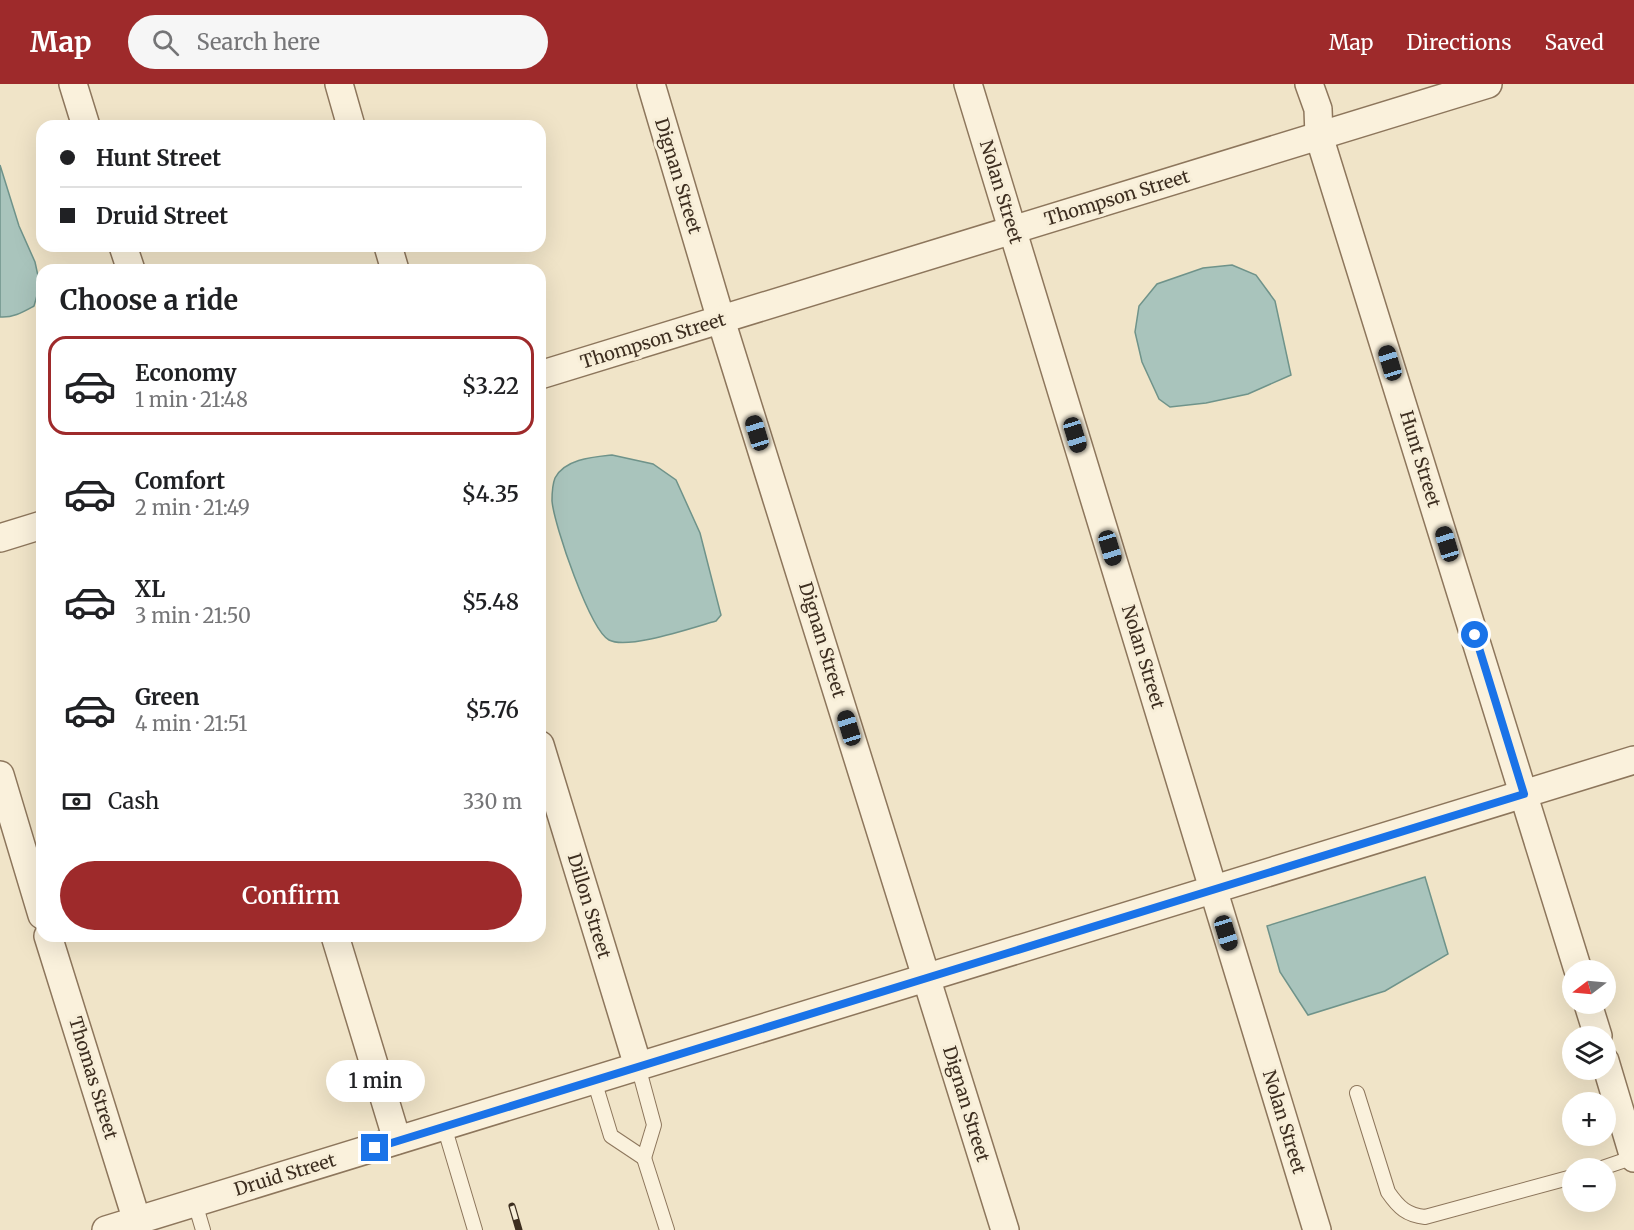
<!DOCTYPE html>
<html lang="en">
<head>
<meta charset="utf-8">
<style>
  :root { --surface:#fff; --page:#f6f6f6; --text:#202124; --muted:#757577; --line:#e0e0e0; --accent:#9e2a2b }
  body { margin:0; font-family:Merriweather,serif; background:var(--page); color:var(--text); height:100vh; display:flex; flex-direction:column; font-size:22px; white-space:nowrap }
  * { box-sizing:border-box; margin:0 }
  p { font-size:20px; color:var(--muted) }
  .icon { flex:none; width:33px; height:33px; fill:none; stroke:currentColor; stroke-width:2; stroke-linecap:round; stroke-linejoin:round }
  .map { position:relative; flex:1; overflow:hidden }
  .panel { position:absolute; left:36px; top:180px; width:510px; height:678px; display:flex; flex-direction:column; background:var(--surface); border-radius:18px; box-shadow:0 6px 24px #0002 }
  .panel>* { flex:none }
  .hud { position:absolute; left:36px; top:36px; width:510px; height:132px; border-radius:18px; box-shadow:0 6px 24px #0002; display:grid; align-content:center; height:132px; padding:0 24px; background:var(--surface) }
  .needle { width:39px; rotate:254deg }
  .buttons { position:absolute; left:1562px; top:876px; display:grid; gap:12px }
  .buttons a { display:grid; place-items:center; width:54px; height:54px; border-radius:50%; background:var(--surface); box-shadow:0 6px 24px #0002; font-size:30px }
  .end { position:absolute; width:27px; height:27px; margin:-14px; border:8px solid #1a73e8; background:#fff; box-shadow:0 0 0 3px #fff }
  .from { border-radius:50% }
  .bubble { position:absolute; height:42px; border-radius:21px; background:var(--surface); box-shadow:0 6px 24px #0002; font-size:20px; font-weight:600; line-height:42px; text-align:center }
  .car { position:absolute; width:18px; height:36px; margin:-18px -9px; border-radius:8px; box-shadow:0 0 4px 2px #0007; background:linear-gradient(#222 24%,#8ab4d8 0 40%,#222 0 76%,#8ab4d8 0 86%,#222 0) }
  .hud b { display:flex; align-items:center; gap:21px; height:57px; font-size:22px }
  .hud b+b { border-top:2px solid var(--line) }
  .hud i { width:15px; height:15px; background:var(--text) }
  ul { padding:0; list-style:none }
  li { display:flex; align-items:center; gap:18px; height:99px; margin:0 12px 9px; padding:0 12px; border:3px solid transparent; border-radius:18px }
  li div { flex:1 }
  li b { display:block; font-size:22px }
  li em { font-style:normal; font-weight:600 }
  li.active { border-color:var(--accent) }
  li>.icon { width:54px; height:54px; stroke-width:1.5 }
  h2 { padding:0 24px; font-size:27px; line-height:72px }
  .pay { display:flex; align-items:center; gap:15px; height:66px; padding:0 24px; font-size:22px }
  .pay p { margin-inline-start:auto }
  .primary-button { display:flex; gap:12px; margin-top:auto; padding:12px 24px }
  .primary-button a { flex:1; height:69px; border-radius:36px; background:var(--accent); color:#fff; font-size:24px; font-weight:600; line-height:69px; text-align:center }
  header { display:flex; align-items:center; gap:36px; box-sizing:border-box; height:84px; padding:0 30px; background:var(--accent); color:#fff }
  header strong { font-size:28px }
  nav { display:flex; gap:33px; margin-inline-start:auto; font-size:21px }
  .search { width:420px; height:54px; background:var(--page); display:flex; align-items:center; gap:15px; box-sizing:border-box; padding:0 21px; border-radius:33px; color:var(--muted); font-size:22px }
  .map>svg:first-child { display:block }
  .water { fill:#a9c4bc; stroke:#6f938a; stroke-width:1.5 }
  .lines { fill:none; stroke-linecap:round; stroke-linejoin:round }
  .service-casing { stroke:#8d765c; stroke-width:16 }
  .minor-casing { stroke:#8d765c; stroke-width:30 }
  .service { stroke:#faf1dc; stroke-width:14 }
  .minor { stroke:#faf1dc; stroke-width:27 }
  .rail-casing { stroke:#3d2e20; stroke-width:7 }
  .rail { stroke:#f7eed8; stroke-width:4.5; stroke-dasharray:14; stroke-linecap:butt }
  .route { stroke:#1a73e8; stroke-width:8 }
  .labels { text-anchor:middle; stroke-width:6; stroke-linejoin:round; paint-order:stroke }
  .street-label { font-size:18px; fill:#3d2e20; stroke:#f7eed8 }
</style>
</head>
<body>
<header>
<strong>Map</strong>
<div class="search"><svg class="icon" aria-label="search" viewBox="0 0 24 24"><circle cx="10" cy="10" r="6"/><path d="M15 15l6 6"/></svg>Search here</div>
<nav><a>Map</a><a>Directions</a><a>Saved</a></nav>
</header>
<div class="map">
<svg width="1634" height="1146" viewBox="0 0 1634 1146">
  <rect width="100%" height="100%" fill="#f0e4c8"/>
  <g class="water">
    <path d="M 0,81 L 19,142 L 35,178 L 40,201 L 34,222 C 23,228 13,234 0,233 Z"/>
    <polygon points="1232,181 1256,191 1275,217 1291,291 1248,310 1206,319 1170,323 1159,315 1142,278 1135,248 1139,222 1157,200 1203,184"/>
    <path d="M 612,371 L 653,380 L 676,396 L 700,449 L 721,531 L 716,537 C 694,543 628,566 609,556 C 590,546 554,441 552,417 C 552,411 553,399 555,394 C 565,375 593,373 612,371 Z"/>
    <polygon points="1425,793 1448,870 1385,907 1308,931 1280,888 1267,842"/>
  </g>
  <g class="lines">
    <defs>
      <g id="service">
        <polyline points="594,996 611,1052 644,1074 654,1041 638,982"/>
        <path d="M 1357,1009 L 1388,1108 C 1399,1124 1407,1131 1425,1133 L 1572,1093"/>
        <polyline points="444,1042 475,1146"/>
        <polyline points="644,1074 667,1146"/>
        <polyline points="1602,1084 1634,1073"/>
        <polyline points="195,1119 203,1146"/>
      </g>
      <g id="minor">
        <polyline points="73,0 86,42"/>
        <polyline points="339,0 351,42"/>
        <polyline points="651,0 721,236 1005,1146"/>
        <polyline points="968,0 1317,1146"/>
        <polyline points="1309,0 1318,25 1319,52 1578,886"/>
        <polyline points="123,162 131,186"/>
        <polyline points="388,162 395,186"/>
        <polyline points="540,291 1488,0"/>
        <polyline points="0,454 42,441"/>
        <polyline points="540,661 638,982"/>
        <polyline points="0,691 42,831"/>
        <polyline points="48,852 137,1137"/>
        <polyline points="335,852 397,1056"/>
        <polyline points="1588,920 1598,952"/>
        <polyline points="1605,977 1634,1074"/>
        <polyline points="106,1146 1634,676"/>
      </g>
    </defs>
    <use href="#service" class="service-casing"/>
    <use href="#minor" class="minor-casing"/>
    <use href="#service" class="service"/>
    <use href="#minor" class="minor"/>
    <defs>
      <polyline id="rail" points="512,1122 519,1146"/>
    </defs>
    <use href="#rail" class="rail-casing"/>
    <use href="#rail" class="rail"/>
  </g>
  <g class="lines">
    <polyline class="route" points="375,1064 1524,710 1475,551"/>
  </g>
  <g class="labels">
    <g class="street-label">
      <text transform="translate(678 92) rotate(73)" y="6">Dignan Street</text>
      <text transform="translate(1001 108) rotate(73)" y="6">Nolan Street</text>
      <text transform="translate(1117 114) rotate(-17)" y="6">Thompson Street</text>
      <text transform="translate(653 257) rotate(-17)" y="6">Thompson Street</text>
      <text transform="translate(1420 375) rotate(73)" y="6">Hunt Street</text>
      <text transform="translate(822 556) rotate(73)" y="6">Dignan Street</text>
      <text transform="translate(1143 573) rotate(73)" y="6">Nolan Street</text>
      <text transform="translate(589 822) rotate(73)" y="6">Dillon Street</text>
      <text transform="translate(93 994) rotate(73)" y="6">Thomas Street</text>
      <text transform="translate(966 1020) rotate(73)" y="6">Dignan Street</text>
      <text transform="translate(1284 1038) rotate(73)" y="6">Nolan Street</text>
      <text transform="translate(285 1091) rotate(-17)" y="6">Druid Street</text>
    </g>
  </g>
</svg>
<div class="buttons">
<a><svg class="needle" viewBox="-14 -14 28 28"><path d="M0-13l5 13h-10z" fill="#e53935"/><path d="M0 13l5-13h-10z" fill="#757577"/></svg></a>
<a><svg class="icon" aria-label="layers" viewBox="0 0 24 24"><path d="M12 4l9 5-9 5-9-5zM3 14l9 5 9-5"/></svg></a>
<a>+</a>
<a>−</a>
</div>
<i class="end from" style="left:1475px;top:551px"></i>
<i class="end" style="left:375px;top:1064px"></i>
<div class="bubble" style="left:326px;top:976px;width:99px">1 min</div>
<i class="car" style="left:1390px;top:279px;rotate:343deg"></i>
<i class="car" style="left:757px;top:349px;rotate:343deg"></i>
<i class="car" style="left:1075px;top:351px;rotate:163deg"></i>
<i class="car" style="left:1447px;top:460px;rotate:343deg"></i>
<i class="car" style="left:1110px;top:464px;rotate:163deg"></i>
<i class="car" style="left:849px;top:644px;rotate:343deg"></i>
<i class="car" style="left:1226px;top:849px;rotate:163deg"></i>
<div class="hud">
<b><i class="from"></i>Hunt Street</b>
<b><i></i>Druid Street</b>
</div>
<section class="panel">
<h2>Choose a ride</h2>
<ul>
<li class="active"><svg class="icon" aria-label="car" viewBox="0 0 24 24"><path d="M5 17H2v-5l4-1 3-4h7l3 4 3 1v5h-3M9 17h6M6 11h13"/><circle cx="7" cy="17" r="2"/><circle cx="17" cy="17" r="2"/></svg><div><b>Economy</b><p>1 min · 21:48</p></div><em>$3.22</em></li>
<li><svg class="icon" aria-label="car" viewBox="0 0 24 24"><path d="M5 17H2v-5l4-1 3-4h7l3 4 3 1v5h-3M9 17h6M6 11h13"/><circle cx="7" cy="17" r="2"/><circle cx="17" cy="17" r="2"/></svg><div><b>Comfort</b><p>2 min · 21:49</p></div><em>$4.35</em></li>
<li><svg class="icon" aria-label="car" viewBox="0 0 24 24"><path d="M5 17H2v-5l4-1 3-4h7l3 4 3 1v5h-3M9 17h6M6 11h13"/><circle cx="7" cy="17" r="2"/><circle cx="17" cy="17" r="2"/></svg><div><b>XL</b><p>3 min · 21:50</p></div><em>$5.48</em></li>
<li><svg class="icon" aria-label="car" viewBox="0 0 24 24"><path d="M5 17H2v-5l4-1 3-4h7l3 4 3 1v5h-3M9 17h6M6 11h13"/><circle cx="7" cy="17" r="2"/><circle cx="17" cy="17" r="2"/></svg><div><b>Green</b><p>4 min · 21:51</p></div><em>$5.76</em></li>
</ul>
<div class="pay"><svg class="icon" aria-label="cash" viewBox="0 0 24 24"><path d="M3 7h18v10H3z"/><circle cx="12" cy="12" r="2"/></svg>Cash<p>330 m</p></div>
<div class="primary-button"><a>Confirm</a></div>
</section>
</div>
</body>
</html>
